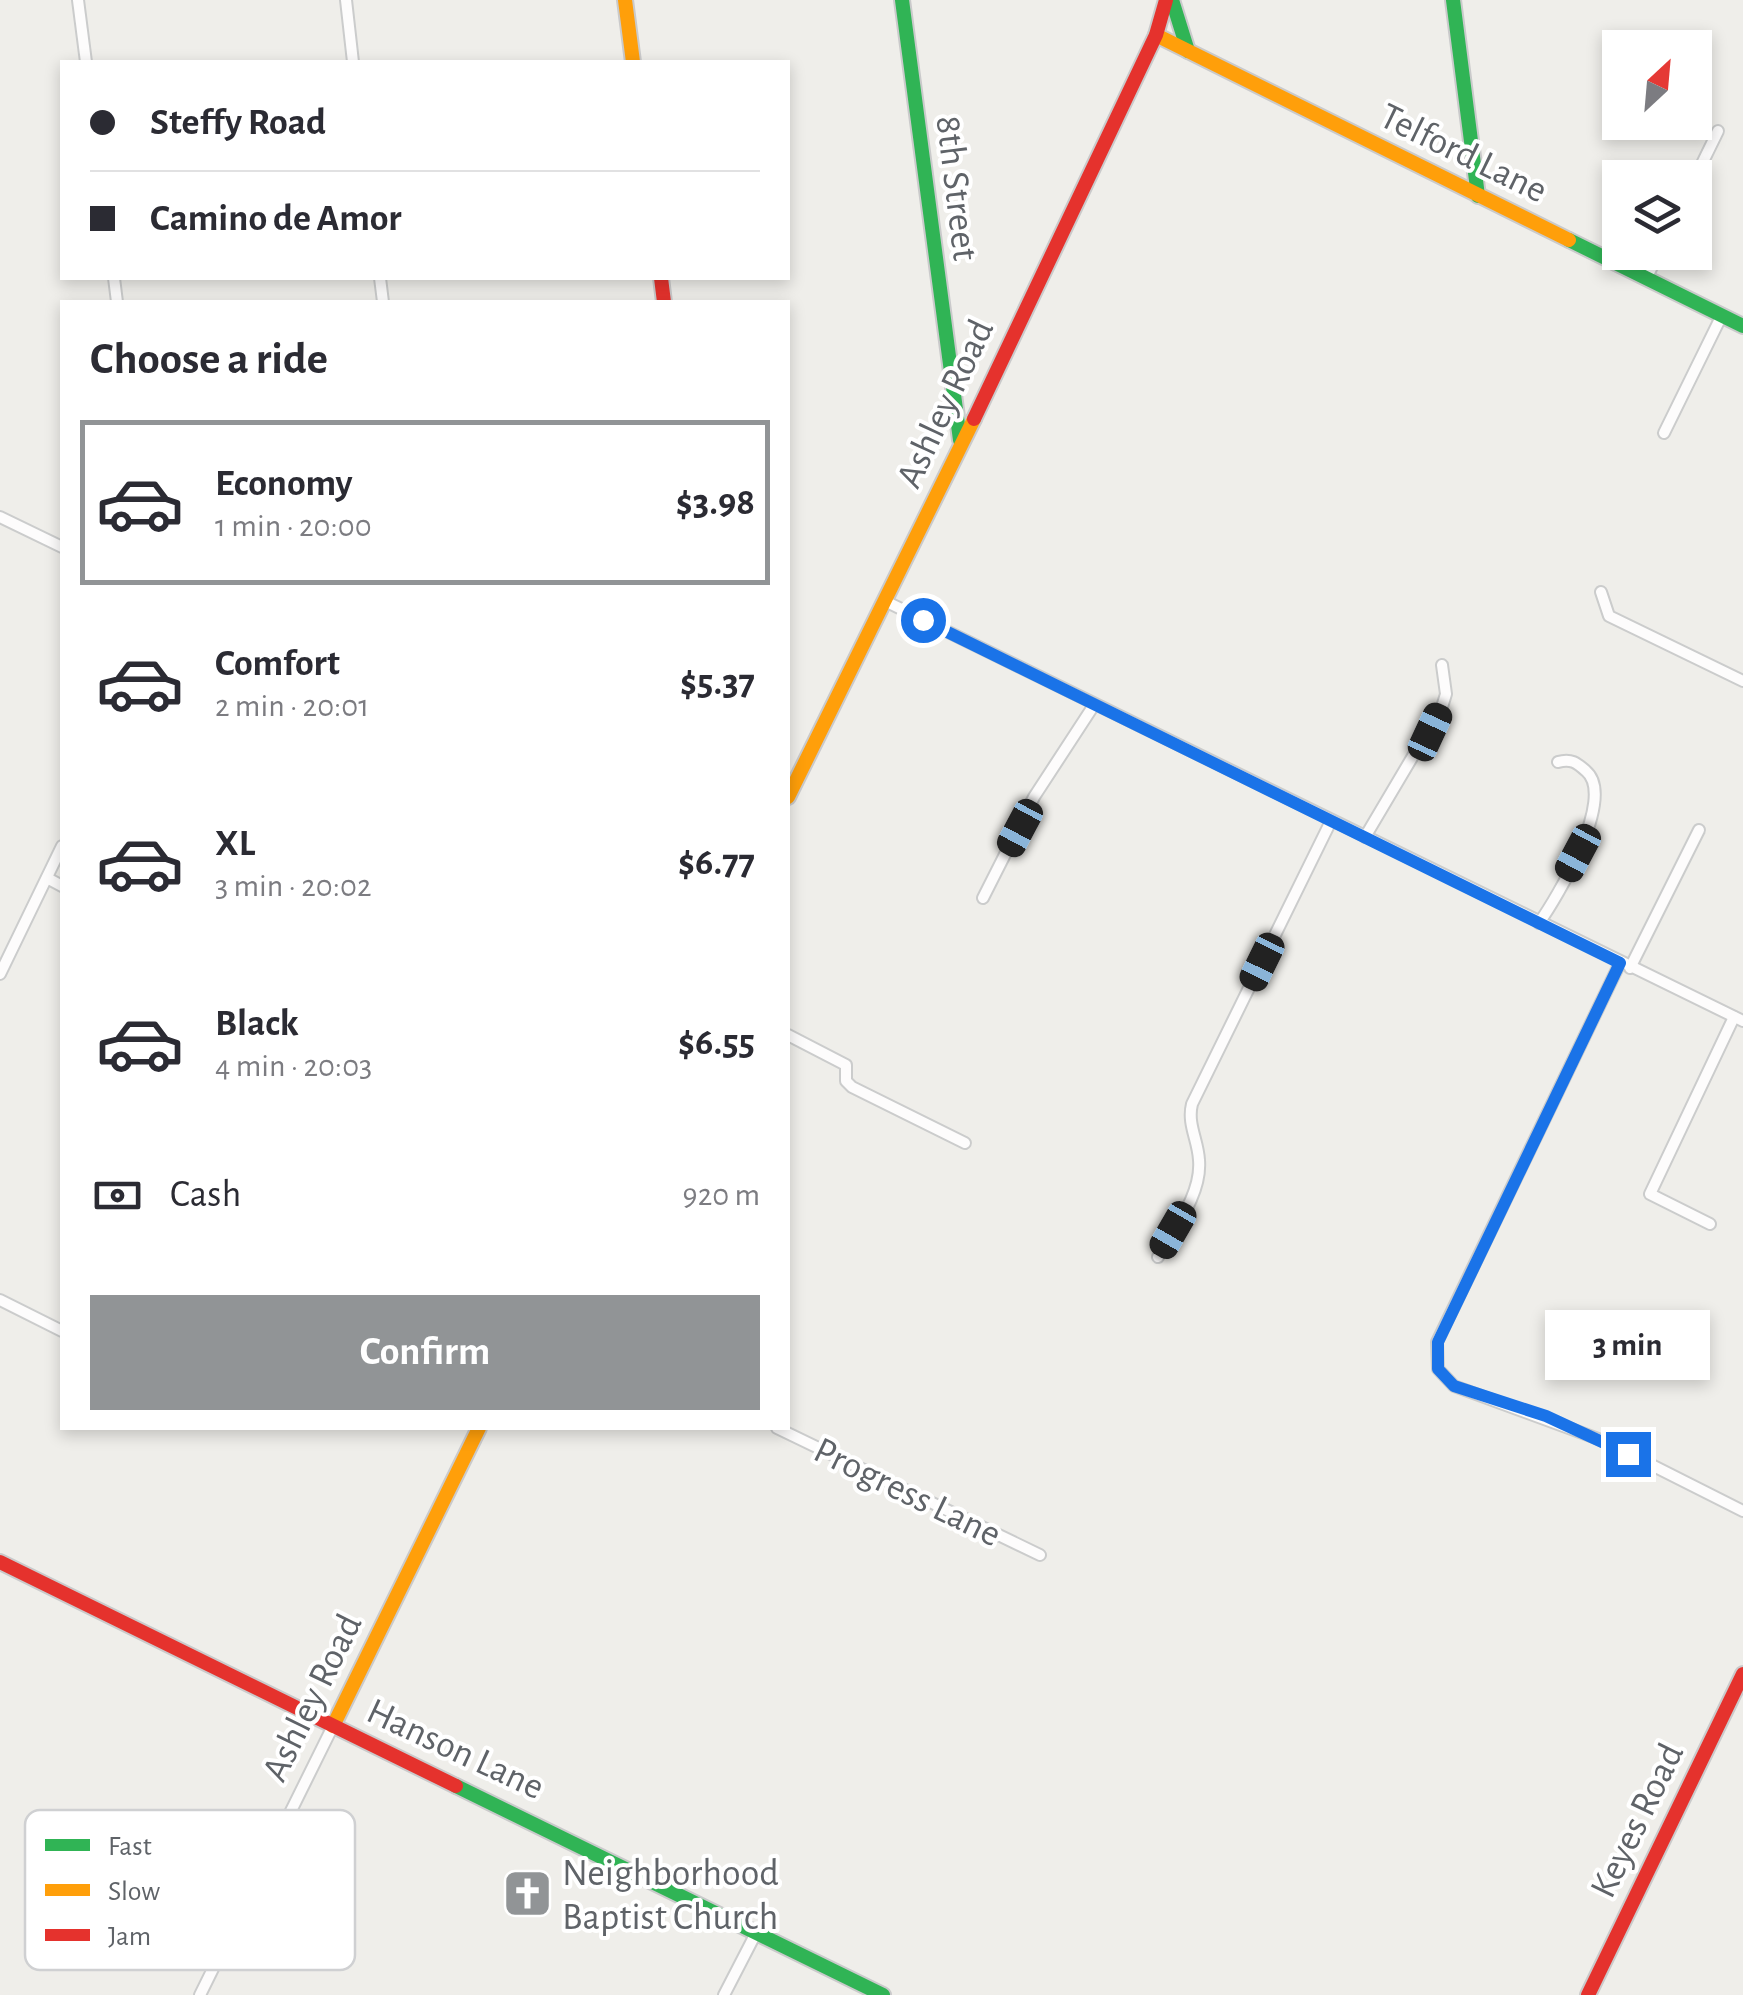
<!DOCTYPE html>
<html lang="en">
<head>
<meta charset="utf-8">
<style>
  :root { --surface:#fff; --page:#f2f2f3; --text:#2b2b33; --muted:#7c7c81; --line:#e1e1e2; --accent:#919496 }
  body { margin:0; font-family:"Alegreya Sans",sans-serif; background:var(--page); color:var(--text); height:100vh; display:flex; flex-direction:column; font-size:38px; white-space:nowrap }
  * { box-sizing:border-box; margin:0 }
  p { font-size:32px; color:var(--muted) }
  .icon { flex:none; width:55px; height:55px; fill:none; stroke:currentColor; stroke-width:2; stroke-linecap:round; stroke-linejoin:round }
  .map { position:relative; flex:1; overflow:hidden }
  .details { position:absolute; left:60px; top:300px; width:730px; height:1130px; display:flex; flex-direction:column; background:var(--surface); border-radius:0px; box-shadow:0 5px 15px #0003 }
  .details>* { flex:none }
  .guide { position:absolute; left:60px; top:60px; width:730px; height:220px; border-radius:0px; box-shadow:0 5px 15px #0003; display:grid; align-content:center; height:220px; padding:0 30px; background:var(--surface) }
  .needle { width:65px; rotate:26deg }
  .buttons { position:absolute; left:1602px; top:30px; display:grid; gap:20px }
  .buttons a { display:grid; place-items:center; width:110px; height:110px; border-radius:0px; background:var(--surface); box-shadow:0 5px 15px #0003; font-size:50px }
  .end { position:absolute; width:45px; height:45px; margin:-22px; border:12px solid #1a73e8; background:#fff; box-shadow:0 0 0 5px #fff }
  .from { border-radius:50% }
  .bubble { position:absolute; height:70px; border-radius:0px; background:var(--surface); box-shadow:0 5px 15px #0003; font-size:32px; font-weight:700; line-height:70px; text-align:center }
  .car { position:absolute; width:30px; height:60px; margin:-30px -15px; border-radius:12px; box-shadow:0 0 8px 2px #0007; background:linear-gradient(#222 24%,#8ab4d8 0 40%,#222 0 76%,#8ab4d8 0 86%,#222 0) }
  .guide b { display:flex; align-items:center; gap:35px; height:95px; font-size:38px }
  .guide b+b { border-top:2px solid var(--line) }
  .guide i { width:25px; height:25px; background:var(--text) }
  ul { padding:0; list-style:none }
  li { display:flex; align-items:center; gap:30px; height:165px; margin:0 20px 15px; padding:0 10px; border:5px solid transparent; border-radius:0px }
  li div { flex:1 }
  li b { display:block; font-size:38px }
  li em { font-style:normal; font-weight:700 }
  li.selected { border-color:var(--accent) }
  li>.icon { width:90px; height:90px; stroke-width:1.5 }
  h2 { padding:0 30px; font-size:45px; line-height:120px }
  .pay { display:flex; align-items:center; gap:25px; height:110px; padding:0 30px; font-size:38px }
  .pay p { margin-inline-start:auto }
  .button { display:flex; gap:20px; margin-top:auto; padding:20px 30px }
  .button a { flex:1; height:115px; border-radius:0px; background:var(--accent); color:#fff; font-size:40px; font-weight:700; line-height:115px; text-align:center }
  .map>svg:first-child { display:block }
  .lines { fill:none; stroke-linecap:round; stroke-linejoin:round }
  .street-casing { stroke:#cbcccc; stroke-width:14 }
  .fast-casing { stroke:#cacacb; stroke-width:18 }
  .slow-casing { stroke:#cacacb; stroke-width:18 }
  .jam-casing { stroke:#cacacb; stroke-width:18 }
  .street { stroke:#fdfcfc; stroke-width:10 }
  .fast { stroke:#30b455; stroke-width:14 }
  .slow { stroke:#ff9f0a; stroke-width:14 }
  .jam { stroke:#e5322d; stroke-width:14 }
  .route { stroke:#1a73e8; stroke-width:12 }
  .labels { text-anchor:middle; stroke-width:8; stroke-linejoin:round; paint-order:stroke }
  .street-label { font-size:38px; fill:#5f6368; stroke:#fff }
  .poi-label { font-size:38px; fill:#5f6368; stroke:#fff; text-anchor:start }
  .key { fill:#fff; stroke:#cfd0d2; stroke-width:2.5 }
  .key-label { font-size:28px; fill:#5f6368 }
</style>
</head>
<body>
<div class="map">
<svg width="1743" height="1995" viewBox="0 0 1743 1995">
  <rect width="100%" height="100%" fill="#efeeea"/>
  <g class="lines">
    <defs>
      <g id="street">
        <polyline points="78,0 86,62"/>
        <polyline points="346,0 353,62"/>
        <polyline points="1695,178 1718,131"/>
        <polyline points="114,278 117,302"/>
        <polyline points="380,278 383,302"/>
        <polyline points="1646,279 1659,252"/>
        <polyline points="1664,433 1722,315"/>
        <polyline points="0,517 62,547"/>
        <polyline points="1601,592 1609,616 1743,681"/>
        <polyline points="887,602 1743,1021"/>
        <polyline points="1365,837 1442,707 1446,694 1442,665"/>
        <polyline points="47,878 62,886"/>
        <polyline points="983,898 1034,797 1094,705"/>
        <path d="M 1539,923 C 1557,898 1617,797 1586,771 C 1577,763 1571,758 1558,762"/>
        <polyline points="1620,963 1437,1342 1438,1369 1454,1386 1604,1441 1743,1511"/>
        <polyline points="1630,968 1699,830"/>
        <polyline points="0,974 62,846"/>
        <polyline points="788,1035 846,1065 846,1081 852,1087 965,1143"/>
        <polyline points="1710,1224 1650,1194 1734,1017"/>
        <path d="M 1158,1257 C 1174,1228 1202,1195 1199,1160 C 1198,1140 1187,1124 1192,1104 L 1331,821"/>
        <polyline points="0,1300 62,1331"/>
        <polyline points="777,1428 1040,1555"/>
        <polyline points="200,1995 333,1726"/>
        <polyline points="724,1995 756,1933"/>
      </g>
      <g id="fast">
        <polyline points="902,0 960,440"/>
        <polyline points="1172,0 1188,51"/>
        <polyline points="1453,0 1478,196"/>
        <polyline points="1569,240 1743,326"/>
        <polyline points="456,1786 883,1995"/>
      </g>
      <g id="slow">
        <polyline points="625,0 633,62"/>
        <polyline points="1156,35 1569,240"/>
        <polyline points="788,797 974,419"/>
        <polyline points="333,1726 479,1428"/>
      </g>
      <g id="jam">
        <polyline points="661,278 664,302"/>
        <polyline points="974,419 1156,35 1166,0"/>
        <polyline points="0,1562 456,1786"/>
        <polyline points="1588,1995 1743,1674"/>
      </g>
    </defs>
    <use href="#street" class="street-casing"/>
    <use href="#fast" class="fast-casing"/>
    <use href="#slow" class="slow-casing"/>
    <use href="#jam" class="jam-casing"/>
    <use href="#street" class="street"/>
    <use href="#fast" class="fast"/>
    <use href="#slow" class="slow"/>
    <use href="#jam" class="jam"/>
  </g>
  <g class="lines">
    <polyline class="route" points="923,620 1620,963 1438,1342 1438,1369 1454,1386 1546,1416 1628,1454"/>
  </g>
  <defs>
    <symbol id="church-square" viewBox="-11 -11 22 22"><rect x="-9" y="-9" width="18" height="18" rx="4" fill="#919496" stroke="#fff"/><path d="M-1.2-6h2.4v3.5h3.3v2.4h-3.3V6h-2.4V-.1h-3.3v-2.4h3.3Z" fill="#fff"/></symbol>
  </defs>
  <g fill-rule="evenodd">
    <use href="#church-square" x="500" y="1866" width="55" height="55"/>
  </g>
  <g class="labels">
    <g class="street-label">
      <text transform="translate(1464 152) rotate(26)" y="13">Telford Lane</text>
      <text transform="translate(958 188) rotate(83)" y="13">8th Street</text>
      <text transform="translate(944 403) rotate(-65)" y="13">Ashley Road</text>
      <text transform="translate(908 1491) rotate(26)" y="13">Progress Lane</text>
      <text transform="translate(311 1697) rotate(-64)" y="13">Ashley Road</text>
      <text transform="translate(456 1748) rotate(25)" y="13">Hanson Lane</text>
      <text transform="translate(1636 1820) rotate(-64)" y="13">Keyes Road</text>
    </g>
    <g class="poi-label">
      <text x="562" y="1885">Neighborhood<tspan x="562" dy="44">Baptist Church</tspan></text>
    </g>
  </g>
  <rect x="25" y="1810" width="330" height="160" rx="15" class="key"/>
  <rect x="45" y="1839" width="45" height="12" fill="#30b455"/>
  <rect x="45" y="1884" width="45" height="12" fill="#ff9f0a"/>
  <rect x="45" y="1929" width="45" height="12" fill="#e5322d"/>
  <g class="key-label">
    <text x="108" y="1855">Fast</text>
    <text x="108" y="1900">Slow</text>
    <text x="108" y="1945">Jam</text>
  </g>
</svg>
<div class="buttons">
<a><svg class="needle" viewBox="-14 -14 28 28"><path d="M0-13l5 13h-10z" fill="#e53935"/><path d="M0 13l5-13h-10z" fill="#7c7c81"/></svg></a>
<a><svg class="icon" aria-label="layers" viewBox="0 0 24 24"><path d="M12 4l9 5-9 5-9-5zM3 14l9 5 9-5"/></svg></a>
</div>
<i class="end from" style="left:923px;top:620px"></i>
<i class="end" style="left:1628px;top:1454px"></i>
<div class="bubble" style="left:1545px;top:1310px;width:165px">3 min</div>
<i class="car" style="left:1430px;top:732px;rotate:25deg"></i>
<i class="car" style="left:1020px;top:828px;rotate:208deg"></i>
<i class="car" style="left:1578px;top:853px;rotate:208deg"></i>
<i class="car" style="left:1262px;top:962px;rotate:206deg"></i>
<i class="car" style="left:1173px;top:1230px;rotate:210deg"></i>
<div class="guide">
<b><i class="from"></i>Steffy Road</b>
<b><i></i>Camino de Amor</b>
</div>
<section class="details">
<h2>Choose a ride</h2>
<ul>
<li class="selected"><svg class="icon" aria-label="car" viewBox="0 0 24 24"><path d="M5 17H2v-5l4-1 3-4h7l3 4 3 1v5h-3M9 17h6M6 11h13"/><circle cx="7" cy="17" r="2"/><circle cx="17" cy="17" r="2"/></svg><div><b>Economy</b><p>1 min · 20:00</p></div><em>$3.98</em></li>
<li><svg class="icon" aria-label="car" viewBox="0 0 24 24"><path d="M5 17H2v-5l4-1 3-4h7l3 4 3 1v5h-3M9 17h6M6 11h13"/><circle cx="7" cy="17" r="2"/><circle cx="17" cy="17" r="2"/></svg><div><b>Comfort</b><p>2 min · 20:01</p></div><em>$5.37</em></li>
<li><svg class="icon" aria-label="car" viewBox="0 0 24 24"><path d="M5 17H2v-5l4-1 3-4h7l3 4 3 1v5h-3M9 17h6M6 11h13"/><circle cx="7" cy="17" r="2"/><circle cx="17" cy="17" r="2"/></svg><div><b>XL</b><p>3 min · 20:02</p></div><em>$6.77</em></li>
<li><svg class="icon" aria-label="car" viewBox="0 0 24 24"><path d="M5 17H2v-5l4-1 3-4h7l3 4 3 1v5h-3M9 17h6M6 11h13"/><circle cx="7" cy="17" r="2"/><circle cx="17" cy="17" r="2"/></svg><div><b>Black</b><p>4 min · 20:03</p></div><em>$6.55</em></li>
</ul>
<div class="pay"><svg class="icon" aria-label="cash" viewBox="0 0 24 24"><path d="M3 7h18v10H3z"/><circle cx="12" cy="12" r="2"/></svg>Cash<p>920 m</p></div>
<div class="button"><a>Confirm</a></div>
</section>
</div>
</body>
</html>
